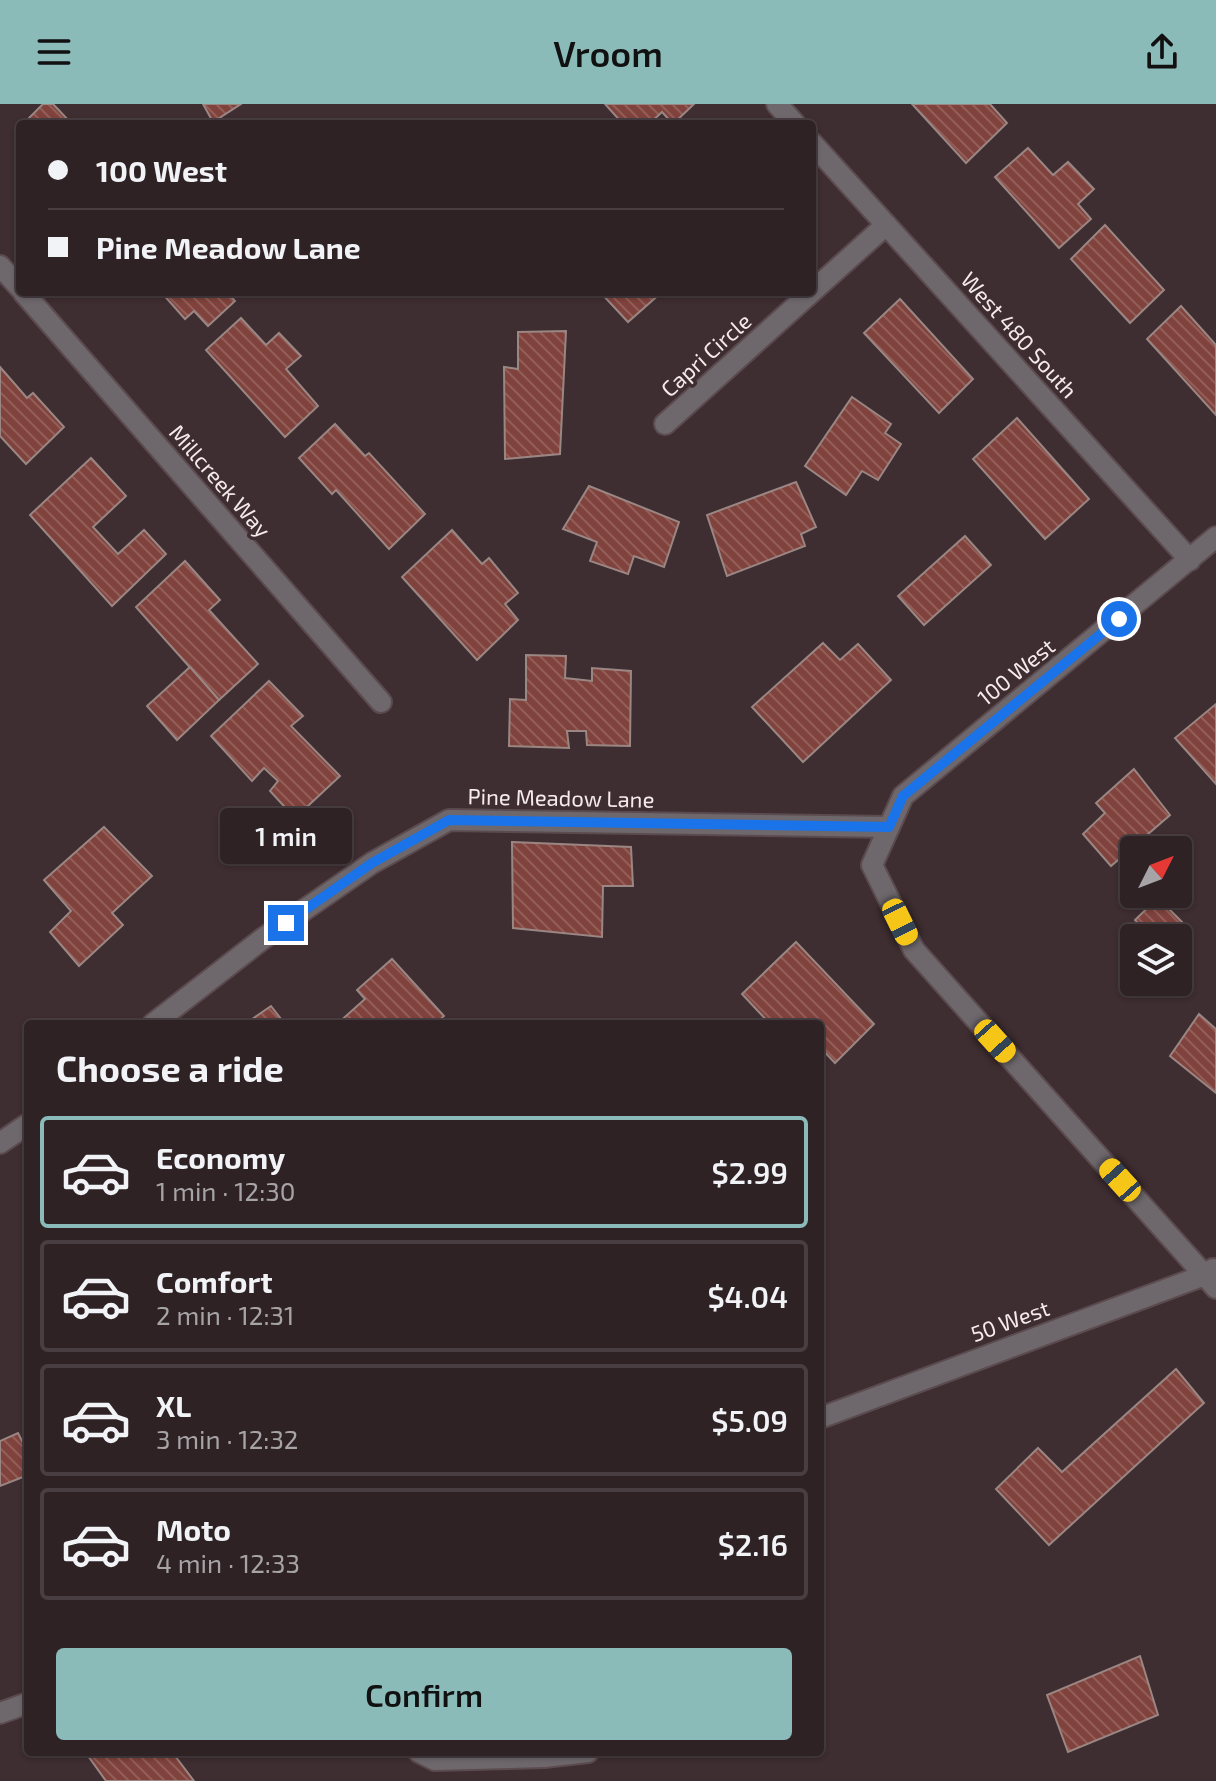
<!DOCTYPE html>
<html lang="en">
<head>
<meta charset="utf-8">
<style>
  :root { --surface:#2e2225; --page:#3a2f32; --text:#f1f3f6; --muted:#a7a4a7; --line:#493f42; --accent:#8bbbb9 }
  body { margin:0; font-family:"Exo 2",sans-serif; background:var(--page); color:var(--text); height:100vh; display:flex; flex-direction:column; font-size:30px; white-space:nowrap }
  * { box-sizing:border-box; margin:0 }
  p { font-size:26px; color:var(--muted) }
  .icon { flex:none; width:44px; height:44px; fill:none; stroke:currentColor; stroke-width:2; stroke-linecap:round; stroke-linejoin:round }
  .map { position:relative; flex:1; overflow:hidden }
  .drawer { position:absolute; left:24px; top:916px; width:800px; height:736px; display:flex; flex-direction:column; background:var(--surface); border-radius:8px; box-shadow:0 2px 6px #0004,0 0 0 2px var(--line) }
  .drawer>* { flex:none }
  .banner { position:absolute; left:16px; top:16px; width:800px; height:176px; border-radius:8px; box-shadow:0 2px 6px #0004,0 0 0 2px var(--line); display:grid; align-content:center; height:176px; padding:0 32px; background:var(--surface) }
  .needle { width:52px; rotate:48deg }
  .fabs { position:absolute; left:1120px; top:732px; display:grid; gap:16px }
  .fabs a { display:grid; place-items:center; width:72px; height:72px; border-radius:8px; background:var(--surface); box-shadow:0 2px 6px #0004,0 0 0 2px var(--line); font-size:40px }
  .end { position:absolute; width:36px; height:36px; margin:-18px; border:10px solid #1a73e8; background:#fff; box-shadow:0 0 0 4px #fff }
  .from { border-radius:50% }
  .bubble { position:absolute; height:56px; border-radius:8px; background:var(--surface); box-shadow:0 2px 6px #0004,0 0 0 2px var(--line); font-size:26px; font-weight:600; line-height:56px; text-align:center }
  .car { position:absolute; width:24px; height:48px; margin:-24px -12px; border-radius:10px; box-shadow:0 0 6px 2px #0007; background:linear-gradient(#f5c518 24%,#345 0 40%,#f5c518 0 76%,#345 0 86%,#f5c518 0) }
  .banner b { display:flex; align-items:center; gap:28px; height:76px; font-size:30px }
  .banner b+b { border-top:2px solid var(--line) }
  .banner i { width:20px; height:20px; background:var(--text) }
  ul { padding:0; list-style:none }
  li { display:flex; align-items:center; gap:24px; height:112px; margin:0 16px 12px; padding:0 16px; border:4px solid var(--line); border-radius:8px }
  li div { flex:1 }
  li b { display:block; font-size:30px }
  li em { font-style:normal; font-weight:600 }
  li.current { border-color:var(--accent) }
  li>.icon { width:72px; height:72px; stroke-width:1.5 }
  h2 { padding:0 32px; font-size:36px; line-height:96px }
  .cta { display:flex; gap:16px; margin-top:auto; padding:16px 32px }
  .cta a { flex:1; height:92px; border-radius:8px; background:var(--accent); color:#111; font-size:32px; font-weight:600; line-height:92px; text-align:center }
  header { display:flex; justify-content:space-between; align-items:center; height:104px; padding:0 32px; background:var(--accent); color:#111; font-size:36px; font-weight:600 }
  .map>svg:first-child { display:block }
  .building { fill:url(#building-back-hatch); stroke:#9a8683; stroke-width:2 }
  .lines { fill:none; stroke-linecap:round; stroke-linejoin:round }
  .minor-casing { stroke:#5b4b4f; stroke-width:24 }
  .minor { stroke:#6e686d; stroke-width:20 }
  .route { stroke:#1a73e8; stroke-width:10 }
  .labels { text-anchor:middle; stroke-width:7; stroke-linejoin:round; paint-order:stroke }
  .street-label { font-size:22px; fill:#f5eaed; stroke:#3e2d31 }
</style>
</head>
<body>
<header><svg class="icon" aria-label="menu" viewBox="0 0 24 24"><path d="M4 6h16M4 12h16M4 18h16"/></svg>Vroom<svg class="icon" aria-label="share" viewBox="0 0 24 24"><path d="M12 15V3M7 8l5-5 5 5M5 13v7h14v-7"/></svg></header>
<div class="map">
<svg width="1216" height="1677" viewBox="0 0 1216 1677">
  <defs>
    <pattern id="building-back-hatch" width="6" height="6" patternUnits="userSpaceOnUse" patternTransform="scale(2)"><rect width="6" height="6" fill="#80423c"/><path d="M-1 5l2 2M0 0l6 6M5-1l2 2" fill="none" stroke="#935d58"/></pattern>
  </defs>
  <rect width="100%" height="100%" fill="#3e2d31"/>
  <g class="building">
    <polygon points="43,0 53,0 72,20 23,20"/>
    <polygon points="203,0 241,0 213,18"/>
    <polygon points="605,0 694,0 673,20 662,8 649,20 623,20"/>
    <polygon points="912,0 990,0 1007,19 966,59"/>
    <polygon points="1028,44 1053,71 1068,58 1094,85 1078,100 1091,115 1059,144 995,73"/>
    <polygon points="1105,121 1164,186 1130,219 1071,155"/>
    <polygon points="161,188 227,188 235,197 208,222 194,207 185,215"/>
    <polygon points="600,188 662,188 628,218"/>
    <polygon points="900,195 973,275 939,309 864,229"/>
    <polygon points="1181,202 1216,241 1216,311 1147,235"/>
    <polygon points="241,214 266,241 279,229 301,252 286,265 318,302 285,333 206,246"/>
    <polygon points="566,227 560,350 505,355 504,263 518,265 518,228"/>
    <polygon points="0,263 27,294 33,289 64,323 26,360 0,332"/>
    <polygon points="852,293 891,320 885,329 901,340 878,376 862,367 846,391 805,362"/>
    <polygon points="1017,314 1089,395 1045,435 973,355"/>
    <polygon points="335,320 365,352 369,349 425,410 389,445 336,386 332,390 299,354"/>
    <polygon points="91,354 126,392 93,423 118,450 144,426 166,450 112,502 30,411"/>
    <polygon points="796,378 816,423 801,430 805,442 727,472 707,411"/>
    <polygon points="589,382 679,418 664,463 634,452 628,470 590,457 597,438 563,425"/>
    <polygon points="452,426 482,460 489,454 518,489 505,500 518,516 477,556 402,473"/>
    <polygon points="965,432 991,461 924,521 898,492"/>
    <polygon points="185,457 220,496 209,506 258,560 219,596 136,503"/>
    <polygon points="823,539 840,556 858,540 891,576 803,658 752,603"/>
    <polygon points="526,551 566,552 565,574 592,577 592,564 631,567 630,642 587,641 586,627 567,627 569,644 509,642 510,595 526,596"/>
    <polygon points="190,563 219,596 177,636 147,602"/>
    <polygon points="269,577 303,612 291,622 340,672 295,714 270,687 278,677 264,664 252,677 211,632"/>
    <polygon points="1216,600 1216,680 1175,634"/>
    <polygon points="1134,665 1170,711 1111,762 1083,730 1105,709 1096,699"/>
    <polygon points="104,723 152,772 112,809 123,821 79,862 50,828 71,807 44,776"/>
    <polygon points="512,738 631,743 633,782 603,782 602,833 513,824"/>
    <polygon points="1158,794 1182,818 1166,834 1152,834 1135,816"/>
    <polygon points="796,838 874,920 835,959 820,943 820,920 799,920 794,915 788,920 770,920 742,890"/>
    <polygon points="392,855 444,912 435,920 337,920 365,895 357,886"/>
    <polygon points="271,902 285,920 245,920"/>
    <polygon points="1199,910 1216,925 1216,989 1170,952"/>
    <polygon points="1176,1265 1204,1299 1049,1441 996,1385 1038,1344 1062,1368"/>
    <polygon points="18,1329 28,1349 28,1371 0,1382 0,1337"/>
    <polygon points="1140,1552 1158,1611 1068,1648 1047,1591"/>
    <polygon points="87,1648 172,1648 194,1677 106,1677 86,1649"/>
  </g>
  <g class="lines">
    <defs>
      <g id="minor">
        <polyline points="777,0 795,20"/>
        <polyline points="812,39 1190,456"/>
        <polyline points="0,162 20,184"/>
        <polyline points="23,188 381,598"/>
        <polyline points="665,320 886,121"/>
        <polyline points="1216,433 903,692 872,761 914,846 1216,1184"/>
        <polyline points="153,920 265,833 372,759 449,716 889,723"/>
        <polyline points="0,1039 28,1020"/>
        <polyline points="820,1314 1205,1171 1213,1165"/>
        <polyline points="0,1609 28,1599"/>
        <polyline points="419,1648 435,1656 544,1653 588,1648"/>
      </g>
    </defs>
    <use href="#minor" class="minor-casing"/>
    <use href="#minor" class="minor"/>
  </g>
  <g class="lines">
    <polyline class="route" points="286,819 372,759 449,716 889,723 903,692 1119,515"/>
  </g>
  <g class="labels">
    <g class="street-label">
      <text transform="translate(1019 231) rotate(48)" y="8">West 480 South</text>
      <text transform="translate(706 251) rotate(-42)" y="8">Capri Circle</text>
      <text transform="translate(220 377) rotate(49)" y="8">Millcreek Way</text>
      <text transform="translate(1016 568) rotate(-39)" y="8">100 West</text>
      <text transform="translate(561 694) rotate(1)" y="8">Pine Meadow Lane</text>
      <text transform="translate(1010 1217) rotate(-20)" y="8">50 West</text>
    </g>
  </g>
</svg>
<div class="fabs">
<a><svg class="needle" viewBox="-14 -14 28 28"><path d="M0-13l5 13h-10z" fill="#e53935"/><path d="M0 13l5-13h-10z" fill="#a7a4a7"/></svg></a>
<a><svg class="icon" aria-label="layers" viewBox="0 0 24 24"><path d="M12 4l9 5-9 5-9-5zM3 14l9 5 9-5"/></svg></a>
</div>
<i class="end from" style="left:1119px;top:515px"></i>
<i class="end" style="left:286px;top:819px"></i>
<div class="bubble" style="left:220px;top:704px;width:132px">1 min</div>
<i class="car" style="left:900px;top:818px;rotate:154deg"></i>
<i class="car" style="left:995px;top:937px;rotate:138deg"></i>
<i class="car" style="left:1120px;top:1076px;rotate:318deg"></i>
<div class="banner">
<b><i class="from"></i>100 West</b>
<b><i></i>Pine Meadow Lane</b>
</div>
<section class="drawer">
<h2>Choose a ride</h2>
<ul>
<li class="current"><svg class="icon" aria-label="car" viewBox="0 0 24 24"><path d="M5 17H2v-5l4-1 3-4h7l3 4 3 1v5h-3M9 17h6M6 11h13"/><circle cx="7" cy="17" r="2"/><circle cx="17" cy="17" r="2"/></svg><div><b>Economy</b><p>1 min · 12:30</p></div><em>$2.99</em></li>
<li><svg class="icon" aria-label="car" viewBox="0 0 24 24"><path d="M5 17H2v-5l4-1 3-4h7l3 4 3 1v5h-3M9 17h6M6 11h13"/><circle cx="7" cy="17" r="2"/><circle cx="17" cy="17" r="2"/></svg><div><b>Comfort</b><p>2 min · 12:31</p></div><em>$4.04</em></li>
<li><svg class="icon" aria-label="car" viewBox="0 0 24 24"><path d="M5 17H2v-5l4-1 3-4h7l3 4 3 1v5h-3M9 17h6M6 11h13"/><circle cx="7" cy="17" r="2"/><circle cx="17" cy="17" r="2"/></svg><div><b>XL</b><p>3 min · 12:32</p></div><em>$5.09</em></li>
<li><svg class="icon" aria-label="car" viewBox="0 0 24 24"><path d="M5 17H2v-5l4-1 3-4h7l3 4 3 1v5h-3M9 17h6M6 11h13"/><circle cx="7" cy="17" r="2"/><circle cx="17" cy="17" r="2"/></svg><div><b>Moto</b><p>4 min · 12:33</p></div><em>$2.16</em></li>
</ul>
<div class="cta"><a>Confirm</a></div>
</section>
</div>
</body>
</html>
